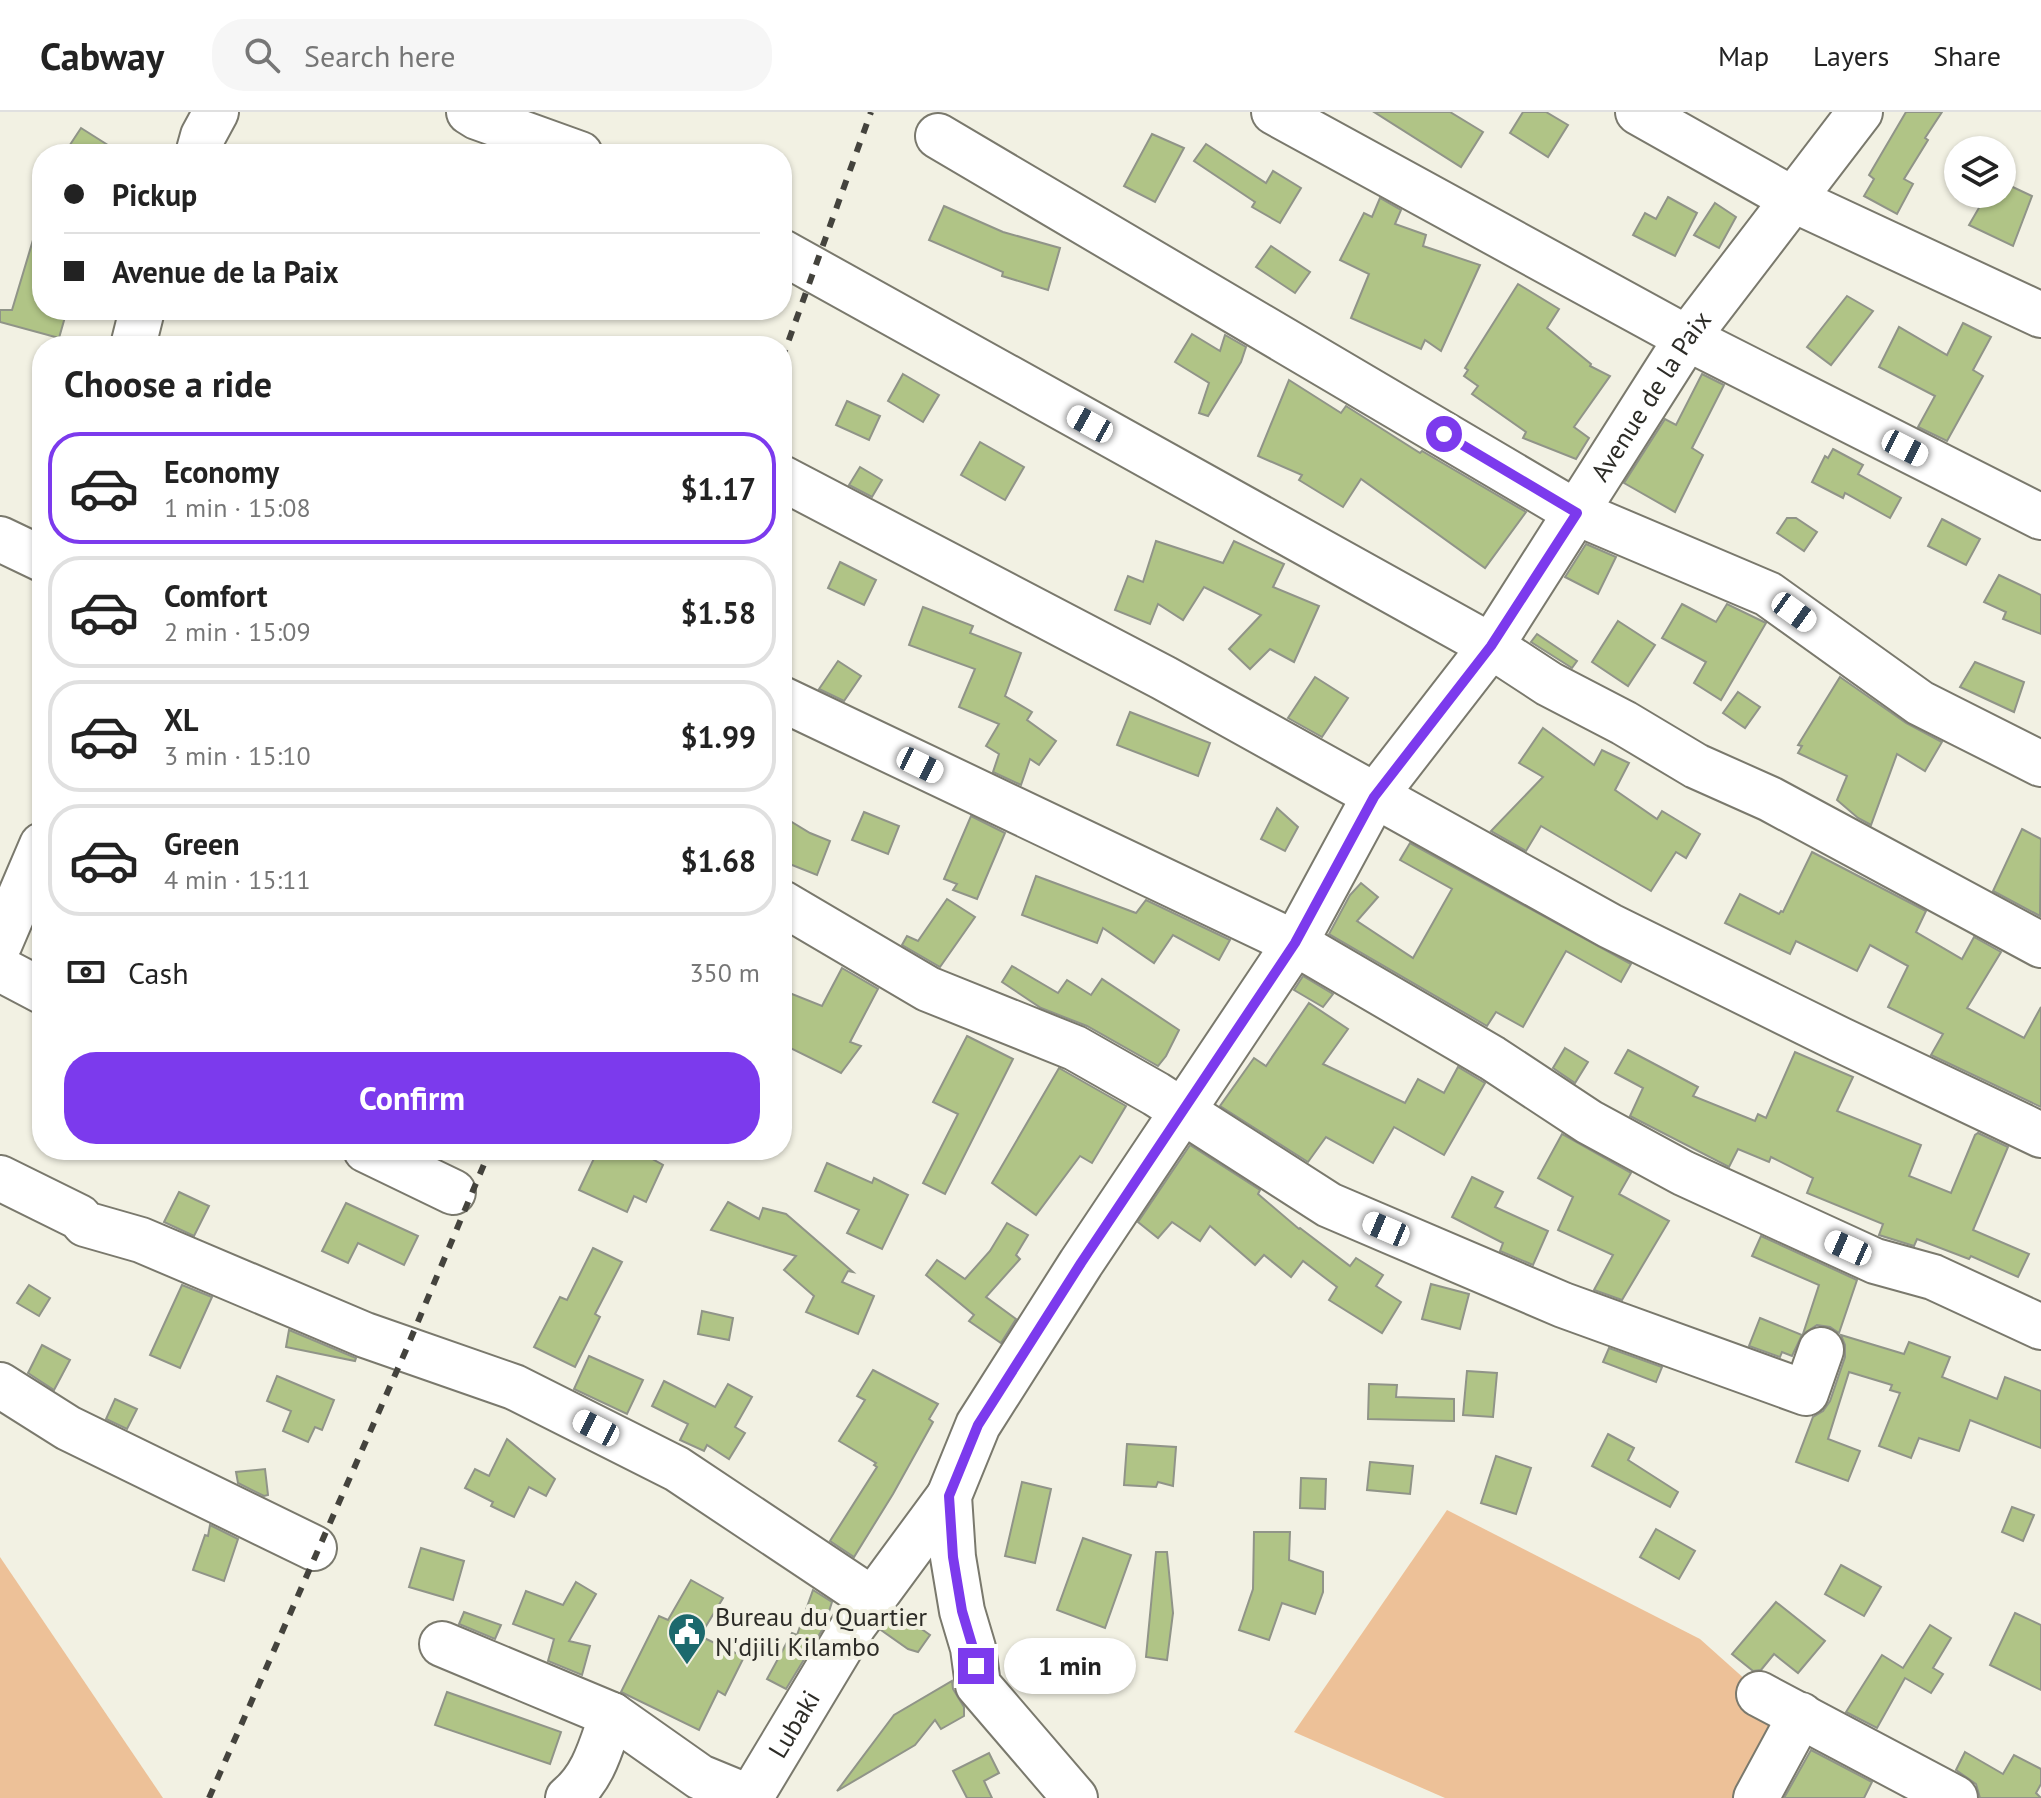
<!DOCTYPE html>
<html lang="en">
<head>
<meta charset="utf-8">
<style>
  :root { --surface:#fff; --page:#f6f6f6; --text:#222; --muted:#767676; --line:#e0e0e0; --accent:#7c3aed }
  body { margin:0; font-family:"PT Sans",sans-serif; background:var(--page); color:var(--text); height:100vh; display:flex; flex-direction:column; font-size:30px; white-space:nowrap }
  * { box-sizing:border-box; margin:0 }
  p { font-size:26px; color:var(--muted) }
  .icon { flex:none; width:44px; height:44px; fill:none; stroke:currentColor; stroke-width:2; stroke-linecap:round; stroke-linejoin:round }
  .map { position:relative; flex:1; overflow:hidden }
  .side { position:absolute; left:32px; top:224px; width:760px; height:824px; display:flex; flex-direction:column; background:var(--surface); border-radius:32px; box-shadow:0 2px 6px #0004 }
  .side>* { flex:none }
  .top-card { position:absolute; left:32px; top:32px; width:760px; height:176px; border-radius:32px; box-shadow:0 2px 6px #0004; display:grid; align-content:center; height:176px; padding:0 32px; background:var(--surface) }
  .fabs { position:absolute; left:1944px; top:24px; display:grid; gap:16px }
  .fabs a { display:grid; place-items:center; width:72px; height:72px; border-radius:50%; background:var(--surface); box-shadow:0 2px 6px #0004; font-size:40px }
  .end { position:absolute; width:36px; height:36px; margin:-18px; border:10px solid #7c3aed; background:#fff; box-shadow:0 0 0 4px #fff }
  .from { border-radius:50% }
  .bubble { position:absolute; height:56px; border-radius:28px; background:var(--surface); box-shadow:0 2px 6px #0004; font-size:26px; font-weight:600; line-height:56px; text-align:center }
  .car { position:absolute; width:24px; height:48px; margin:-24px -12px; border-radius:10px; box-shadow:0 0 6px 2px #0007; background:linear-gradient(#fff 24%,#345 0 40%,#fff 0 76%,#345 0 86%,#fff 0) }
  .top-card b { display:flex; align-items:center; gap:28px; height:76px; font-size:30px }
  .top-card b+b { border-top:2px solid var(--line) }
  .top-card i { width:20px; height:20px; background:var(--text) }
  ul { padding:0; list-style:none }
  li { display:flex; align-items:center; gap:24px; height:112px; margin:0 16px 12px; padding:0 16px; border:4px solid var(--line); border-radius:32px }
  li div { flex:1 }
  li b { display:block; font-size:30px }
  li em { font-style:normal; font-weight:600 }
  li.on { border-color:var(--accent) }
  li>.icon { width:72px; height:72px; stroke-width:1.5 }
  h2 { padding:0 32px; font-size:36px; line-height:96px }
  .pay { display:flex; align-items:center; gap:20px; height:88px; padding:0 32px; font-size:30px }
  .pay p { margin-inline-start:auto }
  .cta { display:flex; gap:16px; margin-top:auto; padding:16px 32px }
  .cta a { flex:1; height:92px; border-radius:32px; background:var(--accent); color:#fff; font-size:32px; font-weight:600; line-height:92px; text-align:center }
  header { display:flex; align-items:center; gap:48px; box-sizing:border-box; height:112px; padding:0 40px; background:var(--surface); border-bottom:2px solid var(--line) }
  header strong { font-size:38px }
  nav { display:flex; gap:44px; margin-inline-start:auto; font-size:28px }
  .search { width:560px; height:72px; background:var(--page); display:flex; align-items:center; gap:20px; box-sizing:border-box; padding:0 28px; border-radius:32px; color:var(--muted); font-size:30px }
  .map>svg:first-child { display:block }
  .green { fill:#edc198 }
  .building { fill:#b0c486; stroke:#909488; stroke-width:2 }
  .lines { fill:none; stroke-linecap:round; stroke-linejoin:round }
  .minor-casing { stroke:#7a796d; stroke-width:48 }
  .minor { stroke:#fff; stroke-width:44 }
  .rail { stroke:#44433d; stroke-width:6; stroke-dasharray:10 10; stroke-linecap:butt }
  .route { stroke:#7c3aed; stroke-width:10 }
  .labels { text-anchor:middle; stroke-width:8; stroke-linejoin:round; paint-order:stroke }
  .street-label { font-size:26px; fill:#2d2c27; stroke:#f2f1e3 }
  .poi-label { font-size:26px; fill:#2d2c27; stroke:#f2f1e3; text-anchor:start }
</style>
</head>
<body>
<header>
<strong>Cabway</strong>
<div class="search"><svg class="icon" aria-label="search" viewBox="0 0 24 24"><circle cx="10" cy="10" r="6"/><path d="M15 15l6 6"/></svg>Search here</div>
<nav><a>Map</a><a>Layers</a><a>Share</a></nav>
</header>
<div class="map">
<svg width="2041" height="1686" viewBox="0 0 2041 1686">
  <rect width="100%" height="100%" fill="#f2f1e3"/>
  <g class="green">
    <polygon points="1447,1398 1700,1527 1793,1610 1748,1686 1445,1686 1294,1620"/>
    <polygon points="0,1445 163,1686 0,1686"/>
  </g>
  <g class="building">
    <polygon points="1374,0 1450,0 1483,20 1461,55"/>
    <polygon points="1523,0 1546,0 1568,13 1548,45 1510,21"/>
    <polygon points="1906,0 1942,0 1925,26 1928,28 1904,67 1913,72 1897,102 1864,84 1874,67 1869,63"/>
    <polygon points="81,16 122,42 64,42"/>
    <polygon points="1152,22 1184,36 1155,90 1124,74"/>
    <polygon points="1206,32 1266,71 1273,59 1301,76 1280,111 1252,95 1255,90 1194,49"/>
    <polygon points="2002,70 2032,84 2013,134 1969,113 1987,82 2002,82"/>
    <polygon points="1668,85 1697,101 1675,144 1633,123 1645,101 1656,107"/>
    <polygon points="1380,86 1401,98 1395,112 1426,123 1423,134 1480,153 1441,239 1425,228 1421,237 1351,206 1369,162 1340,148 1364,101 1372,105"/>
    <polygon points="1715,91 1736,105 1719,136 1694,123"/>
    <polygon points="944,94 1003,120 1060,136 1048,178 1002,164 1003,160 929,128"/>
    <polygon points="36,118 42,119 42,198 67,198 59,226 0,210 0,198 12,198"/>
    <polygon points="1271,134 1310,160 1295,181 1256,155"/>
    <polygon points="1518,172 1559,197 1547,216 1591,252 1590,254 1610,264 1574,315 1589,326 1576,347 1523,326 1526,320 1472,282 1478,274 1464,264 1468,258 1465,256"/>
    <polygon points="1847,184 1873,199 1831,253 1807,235"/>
    <polygon points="1963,211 1991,225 1973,258 1983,264 1947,329 1918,315 1935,284 1879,255 1899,215 1947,243"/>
    <polygon points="1192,222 1220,239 1225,223 1246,235 1241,250 1208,304 1199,301 1209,271 1175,250"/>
    <polygon points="903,262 939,283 923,310 888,289"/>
    <polygon points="1702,262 1724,273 1692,336 1703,343 1675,400 1624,371 1665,307 1676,313"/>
    <polygon points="1289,268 1341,301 1346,294 1420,341 1422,339 1526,400 1485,456 1361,367 1343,395 1299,368 1302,363 1258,344"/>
    <polygon points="847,289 880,304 869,328 836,313"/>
    <polygon points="980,330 1024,355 1005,388 961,363"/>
    <polygon points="1833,337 1863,353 1858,362 1901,386 1890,406 1845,381 1843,386 1812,370 1825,344 1828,346"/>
    <polygon points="860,355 882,368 872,385 849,373"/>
    <polygon points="1787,406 1796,406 1817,420 1804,439 1777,421"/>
    <polygon points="1942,407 1980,427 1966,453 1928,434"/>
    <polygon points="1156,429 1223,451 1234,429 1284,452 1273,475 1319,494 1294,550 1270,537 1250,557 1229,537 1261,503 1204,475 1183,508 1158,492 1150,512 1115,498 1128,464 1143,470"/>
    <polygon points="1586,432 1616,445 1598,482 1565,465"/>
    <polygon points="840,450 876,468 864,493 828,476"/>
    <polygon points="1999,463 2041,483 2041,522 2003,507 2006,500 1984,490"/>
    <polygon points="1682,492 1716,510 1727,492 1766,511 1721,588 1694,571 1706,550 1662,526"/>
    <polygon points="923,495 973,514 970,521 1021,541 1005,584 1032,600 1027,608 1056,629 1039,653 1030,647 1021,673 993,660 999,642 986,634 999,612 959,595 975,557 909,533"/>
    <polygon points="1618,509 1655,533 1628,574 1592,550"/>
    <polygon points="1537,522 1577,549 1572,556 1531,530"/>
    <polygon points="838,549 861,564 844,589 819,577"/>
    <polygon points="1975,550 2024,570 2014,600 1960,575"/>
    <polygon points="1315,565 1348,586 1322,625 1288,606"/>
    <polygon points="1840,565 1906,611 1942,630 1925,659 1897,642 1871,713 1858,706 1837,688 1847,664 1798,641 1802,634 1798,633"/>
    <polygon points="1738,580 1760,595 1745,616 1723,601"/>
    <polygon points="1130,600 1210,631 1198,664 1117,633"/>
    <polygon points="1543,616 1594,653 1602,638 1629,651 1615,678 1657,707 1662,699 1700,722 1686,746 1676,740 1651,779 1541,714 1526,739 1491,719 1543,665 1519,651"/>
    <polygon points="1277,696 1298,715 1285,739 1261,727"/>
    <polygon points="864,700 899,714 888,742 852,728"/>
    <polygon points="782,704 810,721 830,729 817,763 782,749"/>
    <polygon points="971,704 1005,721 977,787 953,778 957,772 944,767"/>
    <polygon points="2022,717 2041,727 2040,804 1993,779"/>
    <polygon points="1410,731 1631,852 1621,870 1566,839 1523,915 1496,900 1487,914 1329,822 1350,783 1361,771 1378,785 1357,809 1413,846 1452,777 1400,748"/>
    <polygon points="1812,740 1926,799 1916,820 1962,847 1974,825 2001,840 1967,896 2024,926 2041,895 2041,995 1931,943 1943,922 1888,895 1908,854 1870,833 1857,859 1796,829 1790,842 1725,811 1740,782 1779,802 1781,799 1783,800"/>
    <polygon points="1036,764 1136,801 1146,788 1230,828 1219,848 1173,823 1154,851 1103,816 1097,831 1022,803"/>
    <polygon points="947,787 975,805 940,855 902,833 907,824 918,829"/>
    <polygon points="1012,854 1058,881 1067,868 1091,883 1102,867 1179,918 1166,944 1158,954 1087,914 1041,896 1002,870"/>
    <polygon points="842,856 878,877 850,930 861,934 841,961 782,932 782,878 822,894"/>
    <polygon points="1303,864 1333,882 1323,895 1294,878"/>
    <polygon points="1309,891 1348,917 1323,952 1405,991 1418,967 1444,981 1458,955 1485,971 1444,1043 1394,1015 1373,1051 1326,1025 1308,1050 1220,994 1254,946 1266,954"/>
    <polygon points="967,924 1013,947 945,1082 923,1071 958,1002 933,990"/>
    <polygon points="1565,936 1588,950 1575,971 1553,956"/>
    <polygon points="1628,938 1698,975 1693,984 1755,1009 1758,1002 1766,1006 1795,940 1853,965 1837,999 1921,1033 1909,1064 1951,1081 1975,1023 1978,1021 2008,1035 1973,1118 2029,1142 2018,1165 1971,1144 1969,1147 1917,1127 1914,1134 1879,1123 1883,1112 1807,1081 1813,1066 1771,1045 1769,1050 1738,1037 1729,1055 1630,1004 1643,976 1615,961"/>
    <polygon points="1059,956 1126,994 1092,1051 1080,1044 1036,1103 992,1071"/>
    <polygon points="1562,1022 1631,1061 1619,1082 1669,1109 1622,1188 1594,1178 1613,1143 1558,1118 1573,1085 1538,1066"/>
    <polygon points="1190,1033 1260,1078 1258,1082 1299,1117 1300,1116 1350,1154 1356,1146 1383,1163 1376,1174 1401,1190 1382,1221 1329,1188 1337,1175 1303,1149 1291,1165 1264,1143 1255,1153 1210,1114 1200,1129 1172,1110 1158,1126 1138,1110"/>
    <polygon points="598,1038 636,1038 663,1053 646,1090 634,1084 627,1100 579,1078"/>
    <polygon points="827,1051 872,1071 874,1066 908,1083 882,1137 847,1121 859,1098 815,1079"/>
    <polygon points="1472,1065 1503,1080 1495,1095 1548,1119 1533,1153 1500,1139 1503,1131 1452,1105"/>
    <polygon points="179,1080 209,1094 194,1124 164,1110"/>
    <polygon points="728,1090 759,1107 763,1096 786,1102 853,1160 848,1159 842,1170 874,1184 858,1222 806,1200 814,1184 784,1158 796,1144 711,1118"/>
    <polygon points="346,1091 418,1124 404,1153 358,1131 348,1151 322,1139"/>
    <polygon points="1007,1111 1028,1123 1016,1143 1020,1147 986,1185 1016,1207 1001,1231 969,1209 974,1203 926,1163 937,1148 965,1167 990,1139"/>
    <polygon points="1761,1124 1857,1168 1839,1221 1830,1215 1817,1213 1803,1222 1819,1173 1752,1144"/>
    <polygon points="593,1136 622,1150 595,1202 600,1205 575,1255 534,1235 560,1185 567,1188"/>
    <polygon points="1431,1172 1469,1182 1460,1217 1422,1207"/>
    <polygon points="29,1173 50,1186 39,1204 17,1191"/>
    <polygon points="182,1173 212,1185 180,1256 150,1243"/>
    <polygon points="702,1199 733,1206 729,1228 698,1222"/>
    <polygon points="1760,1206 1802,1223 1792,1244 1782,1240 1780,1245 1749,1234"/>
    <polygon points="289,1218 356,1246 355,1249 286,1235"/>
    <polygon points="1841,1223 1904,1242 1909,1230 1950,1245 1942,1265 1997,1287 2005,1265 2041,1279 2041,1336 1970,1308 1959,1339 1919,1326 1911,1346 1879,1334 1900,1281 1890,1278 1892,1273 1849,1260 1828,1327 1860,1339 1848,1369 1796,1350 1813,1305 1823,1299 1830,1289 1845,1245 1845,1233"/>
    <polygon points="42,1233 70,1248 54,1278 28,1261"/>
    <polygon points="1609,1236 1662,1255 1656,1270 1603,1250"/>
    <polygon points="589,1244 643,1268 627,1302 574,1277"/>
    <polygon points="873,1258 938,1292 929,1307 933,1310 893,1382 854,1445 830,1429 877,1355 874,1353 876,1351 839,1329 865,1288 857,1284"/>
    <polygon points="1467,1259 1497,1261 1493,1305 1463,1303"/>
    <polygon points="277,1264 334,1288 322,1318 315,1315 308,1330 283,1319 291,1299 267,1289"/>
    <polygon points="664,1269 715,1295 728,1272 752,1285 735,1315 745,1321 729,1347 707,1333 704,1339 680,1328 688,1312 652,1294"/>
    <polygon points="1369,1272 1397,1273 1396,1285 1454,1287 1454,1309 1368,1307"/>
    <polygon points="115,1287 137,1297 127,1317 106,1307"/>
    <polygon points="1608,1322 1634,1336 1628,1348 1678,1380 1670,1395 1592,1354"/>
    <polygon points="507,1327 555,1367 546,1384 529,1375 514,1405 491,1394 493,1390 465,1376 475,1357 489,1364"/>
    <polygon points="1127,1332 1176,1335 1173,1374 1158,1370 1156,1375 1124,1373"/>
    <polygon points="1496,1344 1531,1356 1516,1402 1481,1391"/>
    <polygon points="1370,1350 1413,1354 1410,1382 1367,1378"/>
    <polygon points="265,1357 268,1383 264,1384 238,1371 236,1360"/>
    <polygon points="1301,1366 1326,1367 1325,1397 1300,1396"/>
    <polygon points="1022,1370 1051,1377 1035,1451 1005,1444"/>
    <polygon points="2012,1395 2034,1403 2023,1429 2002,1420"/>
    <polygon points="210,1413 238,1427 224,1469 193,1458 205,1423 208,1424"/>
    <polygon points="1656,1417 1695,1439 1679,1467 1640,1445"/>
    <polygon points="1254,1420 1290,1420 1289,1448 1323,1460 1323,1480 1315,1502 1282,1491 1269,1528 1239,1518 1253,1477"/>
    <polygon points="1083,1426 1131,1443 1105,1516 1057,1498"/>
    <polygon points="421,1436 464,1449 453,1488 409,1475"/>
    <polygon points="1156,1440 1167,1440 1173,1501 1167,1548 1146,1545"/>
    <polygon points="1841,1453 1881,1475 1864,1504 1825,1482"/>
    <polygon points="691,1468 723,1486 700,1524 744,1545 725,1583 718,1579 699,1618 621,1580 659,1504 668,1508"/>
    <polygon points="576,1470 596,1482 569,1529 590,1534 582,1563 548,1549 554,1527 513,1512 526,1479 563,1493"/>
    <polygon points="813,1478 832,1490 824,1515 786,1577 767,1567 792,1521 797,1523"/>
    <polygon points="1776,1490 1825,1529 1798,1561 1774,1542 1761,1558 1753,1559 1732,1542"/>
    <polygon points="896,1499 930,1523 918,1540 908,1537 881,1518"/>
    <polygon points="464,1500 501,1513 495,1527 459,1512"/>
    <polygon points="2015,1501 2041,1513 2041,1578 1990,1553"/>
    <polygon points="1930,1513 1951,1526 1933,1556 1943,1562 1931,1581 1905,1566 1877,1616 1846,1600 1882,1543 1903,1556"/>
    <polygon points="952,1569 953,1577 964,1595 964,1604 941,1617 935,1608 915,1633 837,1679 894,1603"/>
    <polygon points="447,1580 561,1620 550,1652 435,1613"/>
    <polygon points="1811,1638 1872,1670 1864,1686 1784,1686"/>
    <polygon points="1965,1640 2003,1662 2014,1643 2041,1657 2041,1672 2036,1681 2041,1686 1980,1686 1976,1672 1956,1658"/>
    <polygon points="989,1641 999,1661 984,1669 992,1686 967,1686 953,1659"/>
  </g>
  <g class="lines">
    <defs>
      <g id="minor">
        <polyline points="469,0 477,5 580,42"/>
        <polyline points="1274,0 1687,226 2041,405"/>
        <polyline points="1638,0 1794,88 2041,203"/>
        <polyline points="938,24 1577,401 1768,482 1920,591 2041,652"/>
        <polyline points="198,42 203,24 216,0"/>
        <polyline points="782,140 1491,534 1549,572 1624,611 1696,654 1770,687 2041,833"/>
        <polyline points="133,234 142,198"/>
        <polyline points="782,366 1164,566 1610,814 1839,927 2041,1023"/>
        <polyline points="0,427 42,447"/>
        <polyline points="782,587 1295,831 1492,946 1589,1010 1683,1061 1875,1149 1933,1165 2041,1215"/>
        <polyline points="782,791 928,877 1075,936 1156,982 1329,1093 1563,1193 1806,1281 1821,1238"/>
        <polyline points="0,831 42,733"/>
        <polyline points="0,857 42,879"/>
        <polyline points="366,1038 453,1080"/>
        <polyline points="0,1066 79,1105 85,1112 141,1128 365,1223 514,1275 677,1357 872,1487"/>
        <polyline points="0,1273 68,1316 314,1436"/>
        <polyline points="442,1532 612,1603 700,1665 751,1686"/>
        <polyline points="1759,1582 1955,1686"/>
        <path d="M 568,1686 C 594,1665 601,1634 612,1603"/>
        <path id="s1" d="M 750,1686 L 854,1513 L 949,1384"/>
        <path id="s2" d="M 1075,1686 L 978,1573 L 973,1536 L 962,1499 L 953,1445 L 949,1384 L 978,1313 L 1081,1151 L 1295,831 L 1374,685 L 1491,534 L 1687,226 L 1860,0"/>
        <polyline points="1756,1686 1801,1603"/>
      </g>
    </defs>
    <use href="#minor" class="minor-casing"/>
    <use href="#minor" class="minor"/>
    <g class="rail">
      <polyline points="782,247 871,0"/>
      <polyline points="209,1686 406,1238 490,1038"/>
    </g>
  </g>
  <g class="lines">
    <polyline class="route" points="976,1554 973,1536 962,1499 953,1445 949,1384 978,1313 1081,1151 1295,831 1374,685 1491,534 1577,401 1444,322"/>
  </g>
  <defs>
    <symbol id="civic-pin" viewBox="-11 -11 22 30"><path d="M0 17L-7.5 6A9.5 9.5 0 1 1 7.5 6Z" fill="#1c696d" stroke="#f2f1e3"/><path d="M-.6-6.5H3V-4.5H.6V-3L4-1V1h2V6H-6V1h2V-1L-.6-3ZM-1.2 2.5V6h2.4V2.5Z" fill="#fff"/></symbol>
  </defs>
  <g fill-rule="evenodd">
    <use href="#civic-pin" x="665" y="1498" width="44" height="60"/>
  </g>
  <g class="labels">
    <g class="street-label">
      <text dy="9" stroke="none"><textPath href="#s2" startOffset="1648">Avenue de la Paix</textPath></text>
      <text dy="9" stroke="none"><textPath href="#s1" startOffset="86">Lubaki</textPath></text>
    </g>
    <g class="poi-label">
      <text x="715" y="1514">Bureau du Quartier<tspan x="715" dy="30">N'djili Kilambo</tspan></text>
    </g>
  </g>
</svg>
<div class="fabs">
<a><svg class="icon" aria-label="layers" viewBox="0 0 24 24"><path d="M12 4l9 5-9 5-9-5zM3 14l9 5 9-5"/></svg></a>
</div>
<i class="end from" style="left:1444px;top:322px"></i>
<i class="end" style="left:976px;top:1554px"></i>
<div class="bubble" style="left:1004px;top:1526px;width:132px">1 min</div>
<i class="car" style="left:1090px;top:312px;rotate:299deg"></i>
<i class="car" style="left:1905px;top:336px;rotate:117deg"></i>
<i class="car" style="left:1794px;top:500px;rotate:126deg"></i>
<i class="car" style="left:920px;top:653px;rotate:116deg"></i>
<i class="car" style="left:1386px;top:1117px;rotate:293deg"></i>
<i class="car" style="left:1848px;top:1136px;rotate:294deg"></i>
<i class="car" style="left:596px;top:1316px;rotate:297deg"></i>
<div class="top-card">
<b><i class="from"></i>Pickup</b>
<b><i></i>Avenue de la Paix</b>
</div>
<section class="side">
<h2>Choose a ride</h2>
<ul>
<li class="on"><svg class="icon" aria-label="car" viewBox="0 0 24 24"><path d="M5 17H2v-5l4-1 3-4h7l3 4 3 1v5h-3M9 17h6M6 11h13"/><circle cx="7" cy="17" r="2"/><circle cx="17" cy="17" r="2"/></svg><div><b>Economy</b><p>1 min · 15:08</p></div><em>$1.17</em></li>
<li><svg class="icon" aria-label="car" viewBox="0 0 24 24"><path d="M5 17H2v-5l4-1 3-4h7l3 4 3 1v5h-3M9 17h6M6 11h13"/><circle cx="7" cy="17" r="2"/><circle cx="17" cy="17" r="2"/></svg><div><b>Comfort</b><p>2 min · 15:09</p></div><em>$1.58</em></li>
<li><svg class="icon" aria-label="car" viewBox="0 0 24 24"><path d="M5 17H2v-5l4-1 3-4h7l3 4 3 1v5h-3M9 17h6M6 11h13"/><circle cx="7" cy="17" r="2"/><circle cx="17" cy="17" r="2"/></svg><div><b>XL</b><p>3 min · 15:10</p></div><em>$1.99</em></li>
<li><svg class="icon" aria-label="car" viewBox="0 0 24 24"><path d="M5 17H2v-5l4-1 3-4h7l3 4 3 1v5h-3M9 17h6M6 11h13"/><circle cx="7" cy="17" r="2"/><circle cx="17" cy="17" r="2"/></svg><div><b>Green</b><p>4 min · 15:11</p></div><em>$1.68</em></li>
</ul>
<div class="pay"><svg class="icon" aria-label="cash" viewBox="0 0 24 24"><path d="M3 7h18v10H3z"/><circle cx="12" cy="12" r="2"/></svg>Cash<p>350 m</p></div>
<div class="cta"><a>Confirm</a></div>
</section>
</div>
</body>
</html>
